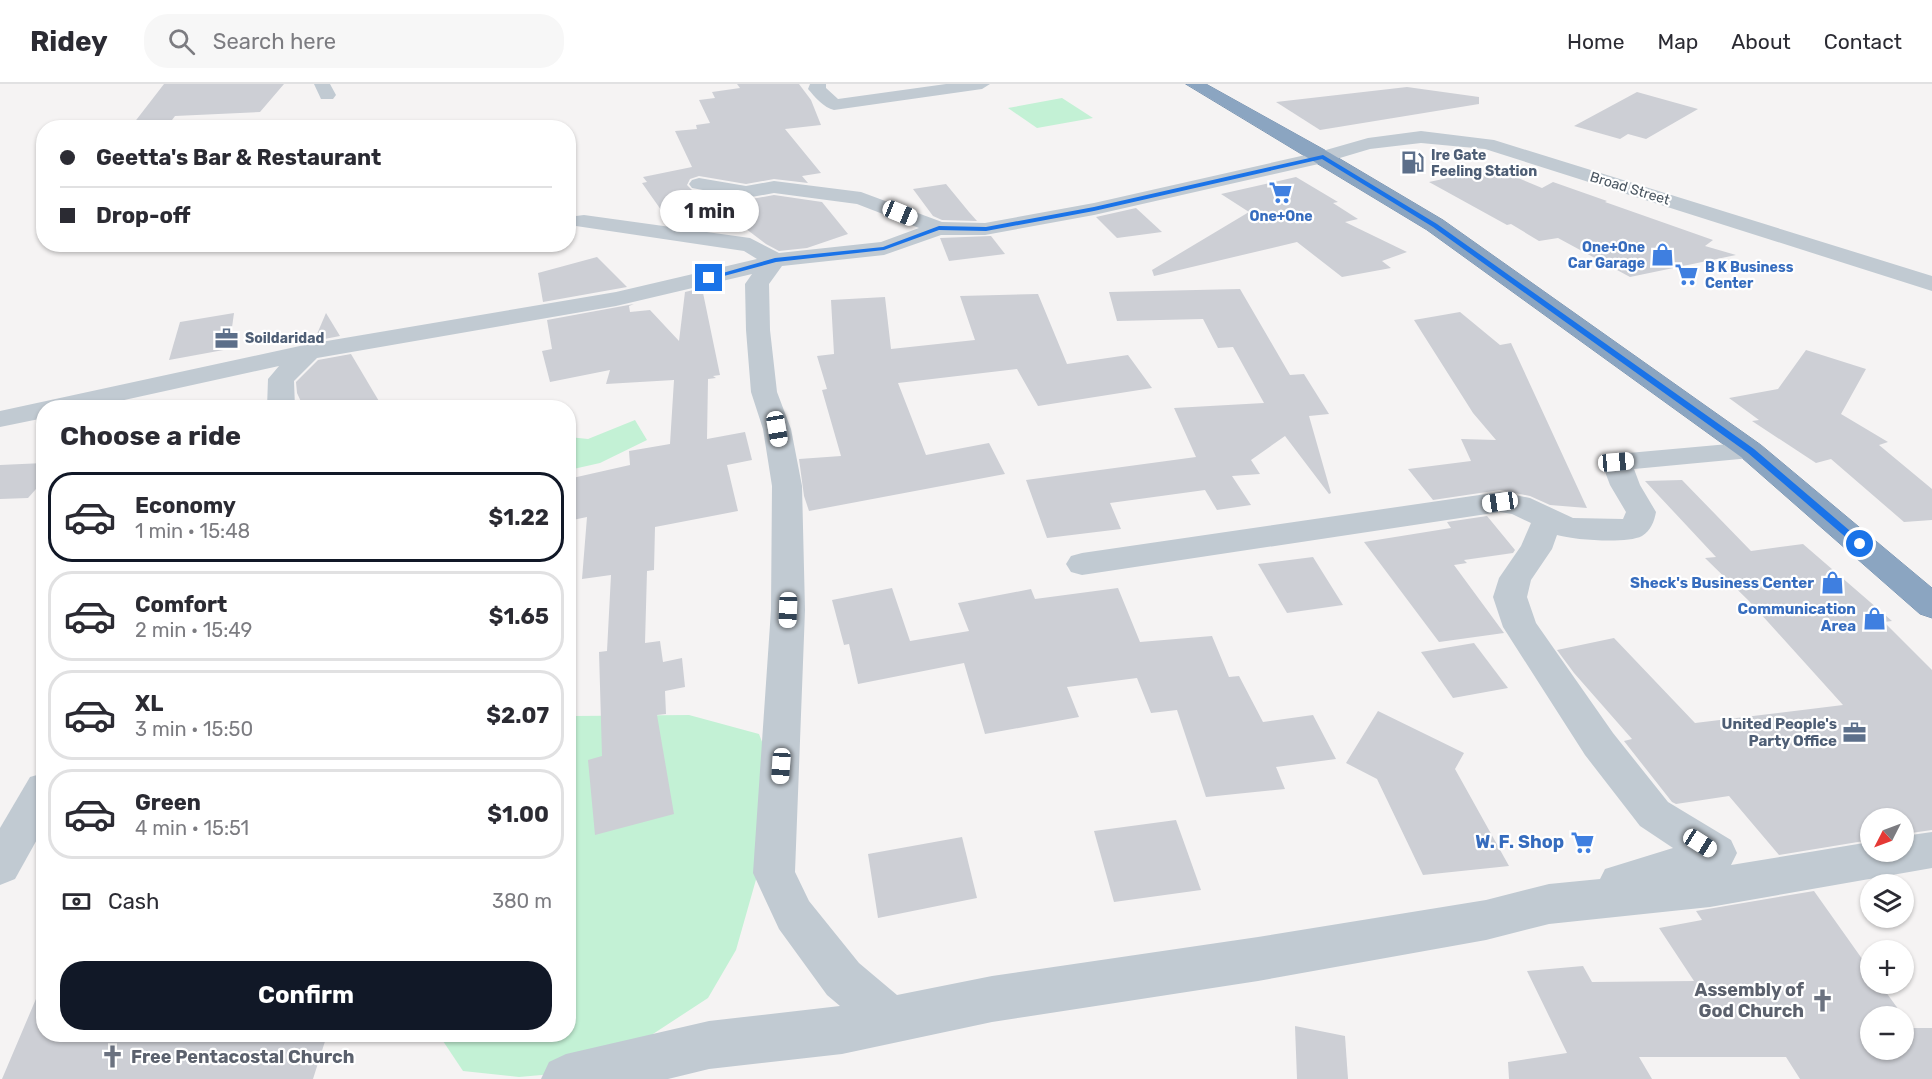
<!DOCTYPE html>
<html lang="en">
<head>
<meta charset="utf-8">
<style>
  :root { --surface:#fff; --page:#f7f7f7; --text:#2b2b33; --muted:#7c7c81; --line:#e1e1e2; --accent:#111827 }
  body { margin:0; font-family:Rubik,sans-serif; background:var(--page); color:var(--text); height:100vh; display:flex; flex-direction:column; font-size:22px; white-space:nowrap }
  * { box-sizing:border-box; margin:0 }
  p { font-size:20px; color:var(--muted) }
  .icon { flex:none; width:33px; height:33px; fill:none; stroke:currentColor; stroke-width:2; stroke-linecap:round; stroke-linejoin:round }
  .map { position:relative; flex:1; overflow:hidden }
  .side { position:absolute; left:36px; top:316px; width:540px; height:642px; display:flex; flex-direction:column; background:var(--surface); border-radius:24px; box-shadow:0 2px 4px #0004 }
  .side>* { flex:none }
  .top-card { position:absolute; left:36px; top:36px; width:540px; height:132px; border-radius:24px; box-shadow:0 2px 4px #0004; display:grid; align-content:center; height:132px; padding:0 24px; background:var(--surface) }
  .needle { width:39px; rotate:228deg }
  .fabs { position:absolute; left:1860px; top:724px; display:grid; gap:12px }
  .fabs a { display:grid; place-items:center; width:54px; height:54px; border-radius:50%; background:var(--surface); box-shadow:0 2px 4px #0004; font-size:30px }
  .end { position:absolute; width:27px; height:27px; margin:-14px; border:8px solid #1a73e8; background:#fff; box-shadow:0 0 0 3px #fff }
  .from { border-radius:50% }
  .bubble { position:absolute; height:42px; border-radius:21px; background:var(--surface); box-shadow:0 2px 4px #0004; font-size:20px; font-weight:700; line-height:42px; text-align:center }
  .car { position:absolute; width:18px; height:36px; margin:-18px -9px; border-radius:8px; box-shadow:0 0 4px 2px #0007; background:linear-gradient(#fff 24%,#345 0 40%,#fff 0 76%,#345 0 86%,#fff 0) }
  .top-card b { display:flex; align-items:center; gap:21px; height:57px; font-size:22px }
  .top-card b+b { border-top:2px solid var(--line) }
  .top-card i { width:15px; height:15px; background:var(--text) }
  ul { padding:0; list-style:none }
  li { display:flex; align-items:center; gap:18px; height:90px; margin:0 12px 9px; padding:0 12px; border:3px solid var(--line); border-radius:24px }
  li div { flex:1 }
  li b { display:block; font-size:22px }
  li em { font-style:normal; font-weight:700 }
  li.selected { border-color:var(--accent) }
  li>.icon { width:54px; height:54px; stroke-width:1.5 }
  h2 { padding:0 24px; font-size:27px; line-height:72px }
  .pay { display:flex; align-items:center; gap:15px; height:66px; padding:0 24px; font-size:22px }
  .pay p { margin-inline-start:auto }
  .button { display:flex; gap:12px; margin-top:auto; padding:12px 24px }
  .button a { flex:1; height:69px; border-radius:24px; background:var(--accent); color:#fff; font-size:24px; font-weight:700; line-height:69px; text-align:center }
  header { display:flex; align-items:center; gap:36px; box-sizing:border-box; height:84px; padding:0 30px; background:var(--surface); border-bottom:2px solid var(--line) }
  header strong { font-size:28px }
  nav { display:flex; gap:33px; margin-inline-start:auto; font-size:21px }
  .search { width:420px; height:54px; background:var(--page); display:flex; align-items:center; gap:15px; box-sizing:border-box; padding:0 21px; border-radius:24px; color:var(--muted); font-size:22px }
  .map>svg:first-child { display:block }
  .green { fill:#c3f1d5 }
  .building { fill:#cdcfd5; fill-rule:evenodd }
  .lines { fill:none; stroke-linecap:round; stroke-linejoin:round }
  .highway-casing { stroke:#7690ad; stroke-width:1 }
  .minor { fill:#c1cad2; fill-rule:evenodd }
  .highway { fill:#8ba5c1; fill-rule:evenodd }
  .route { fill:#1a73e8 }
  .labels { text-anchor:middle; stroke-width:4.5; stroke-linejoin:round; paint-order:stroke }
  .far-service-label { font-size:14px; font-weight:bold; fill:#4e5e75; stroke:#fff; text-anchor:start }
  .far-street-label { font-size:14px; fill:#4a5661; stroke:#fff }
  .far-shop-label { font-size:14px; font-weight:bold; fill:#366cbe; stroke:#fff }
  .shop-label { font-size:15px; font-weight:bold; fill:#366cbe; stroke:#fff; text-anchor:end }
  .service-label { font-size:15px; font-weight:bold; fill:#4e5e75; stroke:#fff; text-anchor:end }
  .near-shop-label { font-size:18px; font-weight:bold; fill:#366cbe; stroke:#fff; text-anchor:end }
  .near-worship-label { font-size:18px; font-weight:bold; fill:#5b616d; stroke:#fff; text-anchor:end }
</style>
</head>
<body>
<header>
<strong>Ridey</strong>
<div class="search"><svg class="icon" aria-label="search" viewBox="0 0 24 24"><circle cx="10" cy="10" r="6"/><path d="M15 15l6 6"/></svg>Search here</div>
<nav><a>Home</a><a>Map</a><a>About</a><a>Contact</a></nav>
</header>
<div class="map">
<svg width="1932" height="995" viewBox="0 0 1932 995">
  <rect width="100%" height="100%" fill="#f5f3f3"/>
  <g class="green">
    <polygon points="1062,14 1093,34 1037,44 1008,24"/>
    <polygon points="635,336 647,356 600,379 569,386 569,353 588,355"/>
    <polygon points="569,628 575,632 689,631 759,650 776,694 759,785 736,866 708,914 630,965 575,988 519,993 463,987 439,951 568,951"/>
  </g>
  <g class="building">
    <polygon points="164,0 284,0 260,28 175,32 166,44 130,44"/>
    <polygon points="737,0 799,0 811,16 821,41 785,45 821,89 802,92 808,99 774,95 746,100 699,92 690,95 687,101 692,106 746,116 774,111 822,118 848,150 807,164 779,167 766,160 725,129 671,140 642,99 647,98 643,93 692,83 675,47 697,45 696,41 710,39 699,16 715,14 712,8 740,4"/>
    <polygon points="1407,3 1479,13 1479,20 1320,46 1276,18"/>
    <polygon points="1637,8 1698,25 1646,55 1628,50 1620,55 1574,42"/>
    <polygon points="1494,84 1542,104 1553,98 1607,117 1605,118 1713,156 1705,162 1736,171 1630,193 1558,154 1539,157 1511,140 1507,141 1429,98"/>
    <polygon points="1296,93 1338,118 1333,119 1358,135 1345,138 1407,168 1382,177 1391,184 1342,193 1297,158 1154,192 1152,186 1249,128 1221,110"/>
    <polygon points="946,100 969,128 977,137 942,136 933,132 913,105"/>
    <polygon points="1136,124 1162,148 1117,154 1096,133"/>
    <polygon points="991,152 1005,170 949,177 940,154"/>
    <polygon points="597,173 627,203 543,218 538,189"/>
    <polygon points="702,204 720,291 713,292 716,294 708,295 707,355 745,348 752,376 727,381 738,427 655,443 654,486 647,487 645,559 660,557 663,578 682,574 685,603 665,607 666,630 657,631 674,730 595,751 588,676 602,672 599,568 607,567 611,491 582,495 587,433 568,437 568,395 630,381 629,367 670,360 674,296 606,300 610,286 550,298 542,267 552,265 547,236 634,220 629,222 630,228 650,226 679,257 685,208"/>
    <polygon points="1240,205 1290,291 1304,290 1329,330 1309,332 1331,409 1329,410 1285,352 1251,376 1260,390 1232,392 1251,421 1217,426 1205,406 1110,419 1121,445 1047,454 1026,396 1196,373 1174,324 1264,319 1233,263 1218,264 1203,235 1117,237 1109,208"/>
    <polygon points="1038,210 1067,280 1128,271 1152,304 1038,322 1017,285 898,299 926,371 989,359 1005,390 809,427 804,412 799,375 841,372 822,306 827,305 817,272 834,270 831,216 885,213 891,265 975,256 960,212"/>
    <polygon points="1460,228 1500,261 1511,259 1587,424 1550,421 1530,412 1500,406 1433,416 1408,385 1471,377 1461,355 1496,356 1473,329 1414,236"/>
    <polygon points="234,229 229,265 169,276 180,238"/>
    <polygon points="326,229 340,252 314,257"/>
    <polygon points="1806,266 1866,285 1841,330 1888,358 1879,361 1932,405 1932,436 1904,438 1831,375 1816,379 1752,337 1759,336 1729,314 1778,305"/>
    <polygon points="351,270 383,324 304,324 297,309 296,298 318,276"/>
    <polygon points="44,379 44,396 28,414 0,415 0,381"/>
    <polygon points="1682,396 1751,467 1803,460 1892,537 1884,538 1932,586 1932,746 1904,750 1904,735 1870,735 1870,756 1779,771 1729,712 1676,720 1672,718 1624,657 1632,655 1574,589 1557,566 1614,554 1695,639 1843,621 1749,517 1705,474 1716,473 1645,397"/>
    <polygon points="1487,432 1515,466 1513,469 1464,476 1467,479 1454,481 1504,549 1439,558 1364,458 1451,444 1447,438"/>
    <polygon points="1313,473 1343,521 1287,529 1258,480"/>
    <polygon points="892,504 910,557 969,547 958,519 1031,505 1035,515 1118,504 1140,558 1212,552 1229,593 1239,592 1263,638 1313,631 1336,675 1276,683 1285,705 1206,713 1177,626 1151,629 1137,594 1067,603 1079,633 985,650 964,579 858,600 849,560 844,561 832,516"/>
    <polygon points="1474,559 1508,604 1453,614 1421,568"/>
    <polygon points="1378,627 1464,669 1455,685 1509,782 1423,791 1377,695 1346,679"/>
    <polygon points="1176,736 1201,806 1114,818 1094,747"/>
    <polygon points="962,753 977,814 878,834 868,770"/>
    <path d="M 1814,807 L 1870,886 L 1870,900 L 1880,900 L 1912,944 L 1932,944 L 1932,995 L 1800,995 L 1786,973 L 1639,973 L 1652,995 L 1509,995 L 1508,978 L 1567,969 L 1527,887 L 1583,882 L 1592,898 L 1694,897 L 1659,844 L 1702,836 L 1696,827 ZM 1870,933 L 1904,933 L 1904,966 L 1870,966 Z"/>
    <polygon points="44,896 44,951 327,951 313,995 2,995"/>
    <polygon points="1295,942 1345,952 1348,995 1297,995"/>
  </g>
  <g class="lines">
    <defs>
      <polygon id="highway" points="1186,0 1206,0 1330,69 1443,136 1761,361 1932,504 1932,534 1920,530 1741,373 1427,146"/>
    </defs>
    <use href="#highway" class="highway-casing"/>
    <g class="minor">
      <polygon points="314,0 330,0 336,11 333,15 321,15"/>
      <path d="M 810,0 L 826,0 L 826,4 L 838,15 L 946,0 L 990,0 L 982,5 L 834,26 C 824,24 815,13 808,5 Z"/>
      <path d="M 1421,47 L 1494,56 L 1932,192 L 1932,207 L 1485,65 L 1421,59 L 1370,65 L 1323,79 L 1094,131 L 985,151 L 941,151 L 884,171 L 782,182 L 769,200 L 770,246 L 777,308 L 791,345 L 802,402 L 805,526 L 795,788 L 809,817 L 859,879 L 897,911 L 992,892 L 1258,853 L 1486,816 L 1549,800 L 1600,795 L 1605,785 L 1673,764 L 1640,742 L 1585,671 L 1503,543 L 1493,513 L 1499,494 L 1521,462 L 1531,439 L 1512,430 L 1500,428 L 1082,491 L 1071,488 L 1066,480 L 1071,472 L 1082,469 L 1500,408 L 1530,414 L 1573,434 L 1623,435 L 1626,428 L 1610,401 L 1601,377 L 1606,371 L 1751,358 L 1761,361 L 1765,367 L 1761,373 L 1634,385 L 1640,401 L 1656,428 C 1654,438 1651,446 1642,452 C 1627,460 1574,456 1557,451 L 1552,465 L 1531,496 L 1527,513 L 1536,539 L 1613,649 L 1668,718 L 1731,756 L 1737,769 L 1731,781 L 1870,758 L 1870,768 L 1904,768 L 1904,752 L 1932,748 L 1932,784 L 1710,823 L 1549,840 L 1486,856 L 1258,897 L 992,938 L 842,970 L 709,985 L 668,995 L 541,995 L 549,978 L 566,970 L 709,937 L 840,922 L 827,911 L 779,845 L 753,789 L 771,526 L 772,402 L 763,345 L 751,308 L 746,246 L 745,200 L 752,190 L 616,222 L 317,274 L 294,297 L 295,324 L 267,324 L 268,295 L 279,282 L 88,324 L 44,324 L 44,334 L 0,343 L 0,327 L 309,260 L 616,208 L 757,175 L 744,167 L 576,142 L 573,137 L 576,132 L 584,131 L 750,154 L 779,169 L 881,158 L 919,144 L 857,120 L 774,109 L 746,114 L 692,104 L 689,100 L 692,96 L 699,94 L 746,102 L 774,97 L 861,108 L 942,138 L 985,139 L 1094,119 L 1319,68 L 1368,54 Z"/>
      <polygon points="44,689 44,743 15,795 0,801 0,744 30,693"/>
    </g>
    <use href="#highway" class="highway"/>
  </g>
  <polygon class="route" points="1323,71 1437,140 1754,365 1863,458 1863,462 1856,462 1748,369 1433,143 1322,75 1094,127 986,147 939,146 884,166 776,178 709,196 705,194 775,174 883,163 939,142 986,143 1094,123"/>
  <defs>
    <symbol id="fuel-bare" viewBox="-9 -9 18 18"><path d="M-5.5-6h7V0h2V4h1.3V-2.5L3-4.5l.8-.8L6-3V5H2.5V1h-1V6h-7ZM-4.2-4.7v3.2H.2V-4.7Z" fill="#5c6f8a" stroke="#fff" stroke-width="2.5" paint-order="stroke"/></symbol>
    <symbol id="supermarket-bare" viewBox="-9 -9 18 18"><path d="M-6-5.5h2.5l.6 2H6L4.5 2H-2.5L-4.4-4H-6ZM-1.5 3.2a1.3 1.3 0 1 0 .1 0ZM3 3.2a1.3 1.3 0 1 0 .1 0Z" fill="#3f7fe0" stroke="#fff" stroke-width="2.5" paint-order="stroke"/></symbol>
    <symbol id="shop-bare" viewBox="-9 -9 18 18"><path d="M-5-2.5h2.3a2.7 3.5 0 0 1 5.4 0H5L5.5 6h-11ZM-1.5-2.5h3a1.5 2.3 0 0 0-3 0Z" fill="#3f7fe0" stroke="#fff" stroke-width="2.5" paint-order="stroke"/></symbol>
    <symbol id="office-bare" viewBox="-9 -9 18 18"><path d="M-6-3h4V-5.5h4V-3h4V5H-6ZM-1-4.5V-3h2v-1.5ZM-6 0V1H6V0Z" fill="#5c6f8a" stroke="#fff" stroke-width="2.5" paint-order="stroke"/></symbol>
    <symbol id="church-bare" viewBox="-9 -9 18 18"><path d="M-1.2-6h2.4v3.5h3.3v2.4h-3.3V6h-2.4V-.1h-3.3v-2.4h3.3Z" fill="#6b7280" stroke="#fff" stroke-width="2.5" paint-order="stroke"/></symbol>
  </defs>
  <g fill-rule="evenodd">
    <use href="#fuel-bare" x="1396" y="62" width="33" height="33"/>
    <use href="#supermarket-bare" x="1264" y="92" width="33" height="33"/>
    <use href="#shop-bare" x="1646" y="154" width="33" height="33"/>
    <use href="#supermarket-bare" x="1670" y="174" width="33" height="33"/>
    <use href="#office-bare" x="210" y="238" width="33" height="33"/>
    <use href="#shop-bare" x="1816" y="482" width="33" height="33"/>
    <use href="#shop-bare" x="1858" y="518" width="33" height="33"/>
    <use href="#office-bare" x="1838" y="632" width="33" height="33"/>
    <use href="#supermarket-bare" x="1566" y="742" width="33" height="33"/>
    <use href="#church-bare" x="1806" y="900" width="33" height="33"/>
    <use href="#church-bare" x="96" y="956" width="33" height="33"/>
  </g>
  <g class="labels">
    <g class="far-service-label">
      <text x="1431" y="76">Ire Gate<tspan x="1431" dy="16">Feeling Station</tspan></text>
      <text x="245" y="259">Soildaridad</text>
    </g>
    <g class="far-street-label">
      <text transform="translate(1630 104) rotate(17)" y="5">Broad Street</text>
    </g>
    <g class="far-shop-label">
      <text x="1281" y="137">One+One</text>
      <text x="1645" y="168" text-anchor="end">One+One<tspan x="1645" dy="16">Car Garage</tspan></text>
      <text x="1705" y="188" text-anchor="start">B K Business<tspan x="1705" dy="16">Center</tspan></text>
    </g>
    <g class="shop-label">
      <text x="1814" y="504">Sheck's Business Center</text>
      <text x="1856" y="530">Communication<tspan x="1856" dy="17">Area</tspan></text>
    </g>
    <g class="service-label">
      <text x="1837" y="645">United People's<tspan x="1837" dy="17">Party Office</tspan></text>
    </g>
    <g class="near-shop-label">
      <text x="1564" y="764">W. F. Shop</text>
    </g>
    <g class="near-worship-label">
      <text x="1804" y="912">Assembly of<tspan x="1804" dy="21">God Church</tspan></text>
      <text x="131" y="979" text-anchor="start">Free Pentacostal Church</text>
    </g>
  </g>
</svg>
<div class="fabs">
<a><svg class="needle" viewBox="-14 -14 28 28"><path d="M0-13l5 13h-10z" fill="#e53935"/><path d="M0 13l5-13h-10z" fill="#7c7c81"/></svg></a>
<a><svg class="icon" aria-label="layers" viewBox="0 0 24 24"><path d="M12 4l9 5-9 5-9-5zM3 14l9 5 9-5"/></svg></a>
<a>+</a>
<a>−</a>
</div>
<i class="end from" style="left:1860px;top:460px"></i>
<i class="end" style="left:709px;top:194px"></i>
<div class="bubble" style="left:660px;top:106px;width:99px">1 min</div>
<i class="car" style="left:900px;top:129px;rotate:112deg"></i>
<i class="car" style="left:777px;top:345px;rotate:170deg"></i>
<i class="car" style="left:1616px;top:378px;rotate:85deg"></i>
<i class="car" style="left:1500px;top:418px;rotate:262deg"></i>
<i class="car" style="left:788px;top:526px;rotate:182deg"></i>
<i class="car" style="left:781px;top:682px;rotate:184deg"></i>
<i class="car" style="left:1700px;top:759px;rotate:122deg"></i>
<div class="top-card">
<b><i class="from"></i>Geetta's Bar &amp; Restaurant</b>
<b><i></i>Drop-off</b>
</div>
<section class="side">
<h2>Choose a ride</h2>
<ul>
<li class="selected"><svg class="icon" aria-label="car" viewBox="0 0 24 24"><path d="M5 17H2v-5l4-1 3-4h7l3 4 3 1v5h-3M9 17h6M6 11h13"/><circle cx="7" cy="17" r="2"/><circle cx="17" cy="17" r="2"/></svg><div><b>Economy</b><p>1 min · 15:48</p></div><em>$1.22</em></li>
<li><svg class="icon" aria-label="car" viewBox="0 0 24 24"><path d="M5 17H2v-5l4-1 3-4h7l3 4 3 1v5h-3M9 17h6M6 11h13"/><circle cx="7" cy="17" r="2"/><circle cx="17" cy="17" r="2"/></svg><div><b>Comfort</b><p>2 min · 15:49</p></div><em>$1.65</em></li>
<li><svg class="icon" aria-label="car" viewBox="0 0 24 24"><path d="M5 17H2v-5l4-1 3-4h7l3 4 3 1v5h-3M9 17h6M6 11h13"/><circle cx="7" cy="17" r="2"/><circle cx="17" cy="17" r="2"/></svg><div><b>XL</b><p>3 min · 15:50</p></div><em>$2.07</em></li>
<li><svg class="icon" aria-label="car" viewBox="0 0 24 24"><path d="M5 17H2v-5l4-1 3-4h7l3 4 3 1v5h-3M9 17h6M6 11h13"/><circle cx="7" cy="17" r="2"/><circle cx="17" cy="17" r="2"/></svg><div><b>Green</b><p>4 min · 15:51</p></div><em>$1.00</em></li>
</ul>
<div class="pay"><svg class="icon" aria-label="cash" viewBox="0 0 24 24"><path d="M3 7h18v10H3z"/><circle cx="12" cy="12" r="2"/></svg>Cash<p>380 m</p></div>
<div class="button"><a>Confirm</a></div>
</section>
</div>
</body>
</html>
